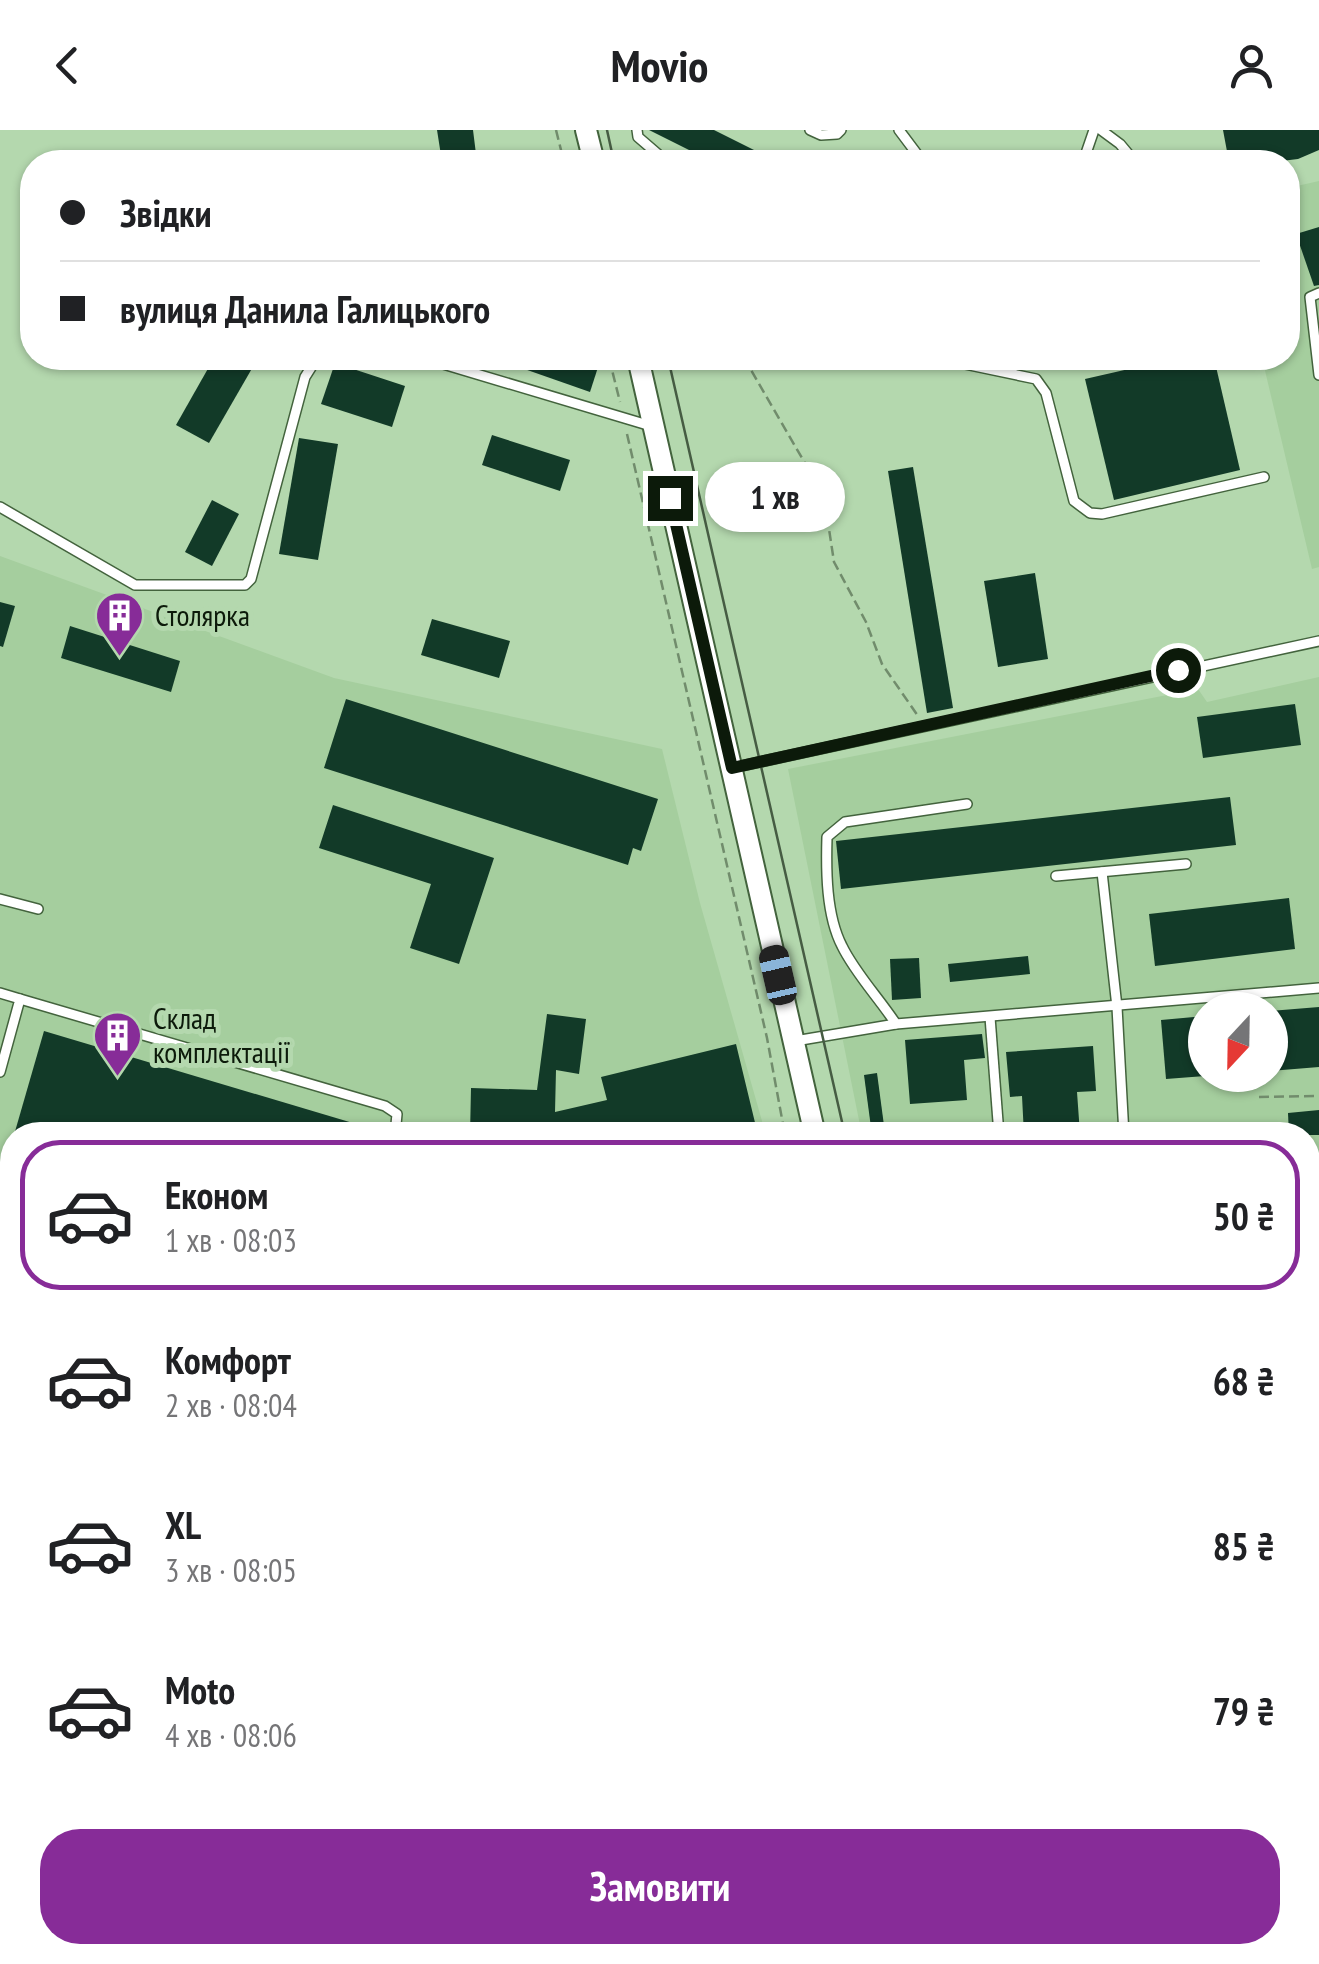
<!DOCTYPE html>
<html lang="uk">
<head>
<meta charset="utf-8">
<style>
  :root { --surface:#fff; --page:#f6f6f6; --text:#202124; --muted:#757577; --line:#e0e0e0; --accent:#872c98 }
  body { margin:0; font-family:"PT Sans Narrow",sans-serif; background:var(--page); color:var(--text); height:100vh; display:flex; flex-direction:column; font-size:38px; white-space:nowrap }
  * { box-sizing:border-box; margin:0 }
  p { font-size:32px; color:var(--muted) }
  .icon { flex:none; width:55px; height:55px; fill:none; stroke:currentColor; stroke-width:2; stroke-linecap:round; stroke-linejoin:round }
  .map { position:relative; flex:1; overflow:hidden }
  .side { position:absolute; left:0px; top:992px; width:1320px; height:842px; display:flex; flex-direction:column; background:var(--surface); border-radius:40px 40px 0 0; box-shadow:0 2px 8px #0004 }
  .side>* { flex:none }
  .hud { position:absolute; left:20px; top:20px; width:1280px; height:220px; border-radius:40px; box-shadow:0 2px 8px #0004; display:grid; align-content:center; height:220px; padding:0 40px; background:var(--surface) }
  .needle { width:65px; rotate:202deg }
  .tools { position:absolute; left:1188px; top:862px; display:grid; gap:20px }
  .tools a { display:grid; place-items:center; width:100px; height:100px; border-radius:50%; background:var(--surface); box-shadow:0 2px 8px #0004; font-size:50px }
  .end { position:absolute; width:45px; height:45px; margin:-22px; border:12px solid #0c1a0a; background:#fff; box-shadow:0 0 0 5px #fff }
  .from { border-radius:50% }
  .bubble { position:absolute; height:70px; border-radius:35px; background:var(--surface); box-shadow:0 2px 8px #0004; font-size:32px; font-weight:800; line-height:70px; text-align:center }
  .car { position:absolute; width:30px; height:60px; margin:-30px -15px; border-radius:12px; box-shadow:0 0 8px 2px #0007; background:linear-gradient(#222 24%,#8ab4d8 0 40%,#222 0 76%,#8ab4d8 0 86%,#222 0) }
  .hud b { display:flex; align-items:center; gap:35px; height:95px; font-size:38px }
  .hud b+b { border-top:2px solid var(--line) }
  .hud i { width:25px; height:25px; background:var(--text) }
  ul { padding:18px 0 0; list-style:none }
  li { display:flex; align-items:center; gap:30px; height:150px; margin:0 20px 15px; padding:0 20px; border:5px solid transparent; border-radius:40px }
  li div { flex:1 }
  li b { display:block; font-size:38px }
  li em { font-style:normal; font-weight:800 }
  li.current { border-color:var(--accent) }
  li>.icon { width:90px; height:90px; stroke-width:1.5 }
  .button { display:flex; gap:20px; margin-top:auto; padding:20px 40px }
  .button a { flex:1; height:115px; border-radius:40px; background:var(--accent); color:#fff; font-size:40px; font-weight:800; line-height:115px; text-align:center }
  header { display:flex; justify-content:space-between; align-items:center; height:130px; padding:0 40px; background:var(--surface); font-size:45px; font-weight:800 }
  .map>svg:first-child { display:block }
  .built { fill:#a5ce9e; fill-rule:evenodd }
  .building { fill:#123a28 }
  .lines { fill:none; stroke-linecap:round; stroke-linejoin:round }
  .service-casing { stroke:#43633d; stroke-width:12 }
  .minor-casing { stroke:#43633d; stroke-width:21 }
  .tertiary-casing { stroke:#43633d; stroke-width:24 }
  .path { stroke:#718c6c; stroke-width:2.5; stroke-dasharray:10 5; stroke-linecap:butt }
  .service { stroke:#fff; stroke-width:9 }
  .minor { stroke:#fff; stroke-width:18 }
  .tertiary { stroke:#fff; stroke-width:20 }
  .tram { stroke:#465c43; stroke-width:2.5 }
  .rail { stroke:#465c43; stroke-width:5; stroke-dasharray:5 10; stroke-linecap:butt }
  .route { stroke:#0c1a0a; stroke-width:12 }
  .labels { text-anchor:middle; stroke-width:10; stroke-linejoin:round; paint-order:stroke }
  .poi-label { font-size:30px; fill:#0c1a0a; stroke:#b4d8ae; text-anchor:start }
</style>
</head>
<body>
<header><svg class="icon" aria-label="back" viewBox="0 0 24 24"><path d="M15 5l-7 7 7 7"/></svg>Movio<svg class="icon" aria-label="person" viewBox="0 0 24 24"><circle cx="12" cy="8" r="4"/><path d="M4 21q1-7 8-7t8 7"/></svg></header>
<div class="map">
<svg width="1319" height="1834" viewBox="0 0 1319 1834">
  <rect width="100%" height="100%" fill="#b4d8ae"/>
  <g class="built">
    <polygon points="1319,51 1319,437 1312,439 1262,228 1288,228 1288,58"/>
    <polygon points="0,426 334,548 662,619 700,773 766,1005 12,1005 12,1090 0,1087"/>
    <path d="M 1319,547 L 1319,1324 L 1308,1325 L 1308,1005 L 862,1005 L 788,639 L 1198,559 L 1207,572 ZM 1205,880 L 1270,880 L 1270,945 L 1205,945 Z"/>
    <polygon points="0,1260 12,1266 12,1501 0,1503"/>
    <polygon points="0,1686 12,1686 12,1822 396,1822 415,1834 0,1834"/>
  </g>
  <g class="building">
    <polygon points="437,0 473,0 477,32 442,32"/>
    <polygon points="649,0 714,0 778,32 713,32"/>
    <polygon points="1223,0 1319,0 1319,20 1298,29 1273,32 1229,32"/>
    <polygon points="1319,97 1319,155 1314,156 1296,104"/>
    <polygon points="214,228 258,228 209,313 176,295"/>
    <polygon points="493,228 591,228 600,231 590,262"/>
    <polygon points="1177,228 1214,228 1240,340 1114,370 1085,249"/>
    <polygon points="335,233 405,256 392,297 321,274"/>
    <polygon points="492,305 570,330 560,361 482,335"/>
    <polygon points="299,308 338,314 318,430 279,424"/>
    <polygon points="913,337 953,578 927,583 888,341"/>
    <polygon points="212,370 239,384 212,436 185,422"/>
    <polygon points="1035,443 1048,529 998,537 984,451"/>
    <polygon points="0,472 15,476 3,517 0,516"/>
    <polygon points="432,489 510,511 499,548 421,525"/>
    <polygon points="70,496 180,531 171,562 61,528"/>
    <polygon points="346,569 658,669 641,721 633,718 628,735 324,638"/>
    <polygon points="1295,574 1301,615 1203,628 1197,587"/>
    <polygon points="1230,667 1236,715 841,759 836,711"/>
    <polygon points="333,675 494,728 459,834 410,818 431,754 319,718"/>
    <polygon points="1289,768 1295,819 1155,836 1149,784"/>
    <polygon points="1028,826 1030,844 950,852 948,834"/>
    <polygon points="919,828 921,868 892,870 890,829"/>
    <polygon points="1319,877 1319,937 1270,941 1270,881"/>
    <polygon points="547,884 586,889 579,944 556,940 555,982 607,970 601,947 736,914 758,1005 470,1005 471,958 537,960"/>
    <polygon points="1205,886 1205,946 1166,949 1161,890"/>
    <polygon points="44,901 383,1002 382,1005 14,1005"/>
    <polygon points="982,904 985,928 964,930 967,970 910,974 905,910"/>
    <polygon points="1093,916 1096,961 1077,962 1080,1004 1024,1005 1022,966 1010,967 1006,922"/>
    <polygon points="877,943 885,1003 872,1005 864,945"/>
    <polygon points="1319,980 1319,1005 1289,1005 1288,983"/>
    <rect x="0" y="1725" width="12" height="34"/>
  </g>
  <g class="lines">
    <defs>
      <g id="service">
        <polyline points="637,0 638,7 667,32"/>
        <polyline points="810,0 821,5 837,4 841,0"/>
        <polyline points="899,0 923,32"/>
        <polyline points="1101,0 1120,14 1135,32"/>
        <polyline points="1083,32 1094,0"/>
        <polyline points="1319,163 1310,167 1319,245"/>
        <polyline points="423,228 651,296"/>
        <polyline points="936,228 1036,249 1046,263 1074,371 1090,383 1102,384 1264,347"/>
        <polyline points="0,377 135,455 245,455 251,449 305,247 317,228"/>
        <polyline points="732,638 1319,511"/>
        <polyline points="1102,742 1117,877 1124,1005"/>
        <polyline points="1056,746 1186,734"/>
        <polyline points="0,769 38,779"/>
        <polyline points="0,863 20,869 0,942"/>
        <polyline points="20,869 385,976 397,984 395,1005"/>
        <polyline points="990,887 999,1005"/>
        <path d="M 896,894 C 879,868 855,843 842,816 C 826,785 826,740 827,707 L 845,692 L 967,674"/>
        <polyline points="795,911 896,894 1319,858"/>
        <polyline points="1308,1043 1319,1041"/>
        <polyline points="0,1045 12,1048"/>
        <polyline points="1308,1347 1319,1346"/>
        <polyline points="970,1822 988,1834"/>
        <polyline points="1194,1822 1195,1834"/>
      </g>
      <g id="minor">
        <polyline points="1308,1511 1319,1508"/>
        <polyline points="0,1676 12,1675"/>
        <polyline points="1308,1758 1319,1751"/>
        <polyline points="179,1822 192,1834"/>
        <polyline points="612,1822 630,1834"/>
        <polyline points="885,1834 898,1822"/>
        <polyline points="1204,1834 1220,1822"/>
      </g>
      <g id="tertiary">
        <polyline points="586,0 594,32"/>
        <polyline points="638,228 815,1005"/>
        <polyline points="0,1536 12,1534"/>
      </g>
    </defs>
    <use href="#service" class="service-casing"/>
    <use href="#minor" class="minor-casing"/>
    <use href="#tertiary" class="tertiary-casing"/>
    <g class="path">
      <polyline points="556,0 564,32"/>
      <polyline points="609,228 620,272"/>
      <polyline points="744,228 824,366 834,432 866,492 882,534 918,586"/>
      <polyline points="627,304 767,908 785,1005"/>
      <polyline points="1259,967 1319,966"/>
      <polyline points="1308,1377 1319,1387"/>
      <polyline points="1308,1411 1319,1410"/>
      <polyline points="459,1834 459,1822"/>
    </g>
    <use href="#service" class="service"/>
    <use href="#minor" class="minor"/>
    <use href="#tertiary" class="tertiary"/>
    <g class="tram">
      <polyline points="607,0 614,32"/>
      <polyline points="668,228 845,1005"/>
      <polyline points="0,1575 12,1575"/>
    </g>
    <g class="rail">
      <polyline points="0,1315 12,1322"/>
      <polyline points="0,1362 12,1369"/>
      <polyline points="0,1385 12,1389"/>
      <polyline points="0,1403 12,1406"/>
      <polyline points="0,1423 12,1425"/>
      <polyline points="0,1452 12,1454"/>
      <polyline points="1308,1457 1319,1454"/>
      <polyline points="0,1472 12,1472"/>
      <polyline points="1308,1480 1319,1478"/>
      <polyline points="0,1598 12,1598"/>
      <polyline points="0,1622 12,1623"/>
    </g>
  </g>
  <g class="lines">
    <polyline class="route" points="670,368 732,638 1178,540"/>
  </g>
  <defs>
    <symbol id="building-pin" viewBox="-11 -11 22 30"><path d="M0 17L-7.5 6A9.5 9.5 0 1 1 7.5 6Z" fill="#872c98" stroke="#b4d8ae"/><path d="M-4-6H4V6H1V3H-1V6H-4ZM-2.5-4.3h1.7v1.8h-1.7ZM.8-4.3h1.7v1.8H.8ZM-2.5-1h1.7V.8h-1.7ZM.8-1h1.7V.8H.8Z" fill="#fff"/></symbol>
  </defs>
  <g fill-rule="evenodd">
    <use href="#building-pin" x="92" y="458" width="55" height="75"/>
    <use href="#building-pin" x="90" y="878" width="55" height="75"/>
  </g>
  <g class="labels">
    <g class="poi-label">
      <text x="155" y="496">Столярка</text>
      <text x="153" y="899">Склад<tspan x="153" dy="34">комплектації</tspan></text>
    </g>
  </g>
</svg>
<div class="tools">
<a><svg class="needle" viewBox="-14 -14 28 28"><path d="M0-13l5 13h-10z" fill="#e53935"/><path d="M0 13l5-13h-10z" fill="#757577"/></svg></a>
</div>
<i class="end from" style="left:1178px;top:540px"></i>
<i class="end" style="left:670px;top:368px"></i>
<div class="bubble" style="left:705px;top:332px;width:140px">1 хв</div>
<i class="car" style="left:778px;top:845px;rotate:347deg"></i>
<div class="hud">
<b><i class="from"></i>Звідки</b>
<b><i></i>вулиця Данила Галицького</b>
</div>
<section class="side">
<ul>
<li class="current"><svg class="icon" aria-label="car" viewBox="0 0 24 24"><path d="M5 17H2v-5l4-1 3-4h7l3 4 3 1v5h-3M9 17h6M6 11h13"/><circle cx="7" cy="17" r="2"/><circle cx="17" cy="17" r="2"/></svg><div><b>Економ</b><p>1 хв · 08:03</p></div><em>50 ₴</em></li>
<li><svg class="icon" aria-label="car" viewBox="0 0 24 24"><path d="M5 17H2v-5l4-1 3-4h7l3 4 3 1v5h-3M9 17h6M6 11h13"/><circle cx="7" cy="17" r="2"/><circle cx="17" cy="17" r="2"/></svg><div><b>Комфорт</b><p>2 хв · 08:04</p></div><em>68 ₴</em></li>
<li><svg class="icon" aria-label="car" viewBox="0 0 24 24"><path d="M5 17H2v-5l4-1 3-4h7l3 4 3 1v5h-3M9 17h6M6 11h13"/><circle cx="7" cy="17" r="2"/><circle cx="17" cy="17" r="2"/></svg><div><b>XL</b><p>3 хв · 08:05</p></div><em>85 ₴</em></li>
<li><svg class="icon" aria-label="car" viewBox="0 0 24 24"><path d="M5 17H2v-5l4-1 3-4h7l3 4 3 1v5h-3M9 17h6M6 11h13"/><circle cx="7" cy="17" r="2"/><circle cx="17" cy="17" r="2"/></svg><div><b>Moto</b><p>4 хв · 08:06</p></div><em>79 ₴</em></li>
</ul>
<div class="button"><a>Замовити</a></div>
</section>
</div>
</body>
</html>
